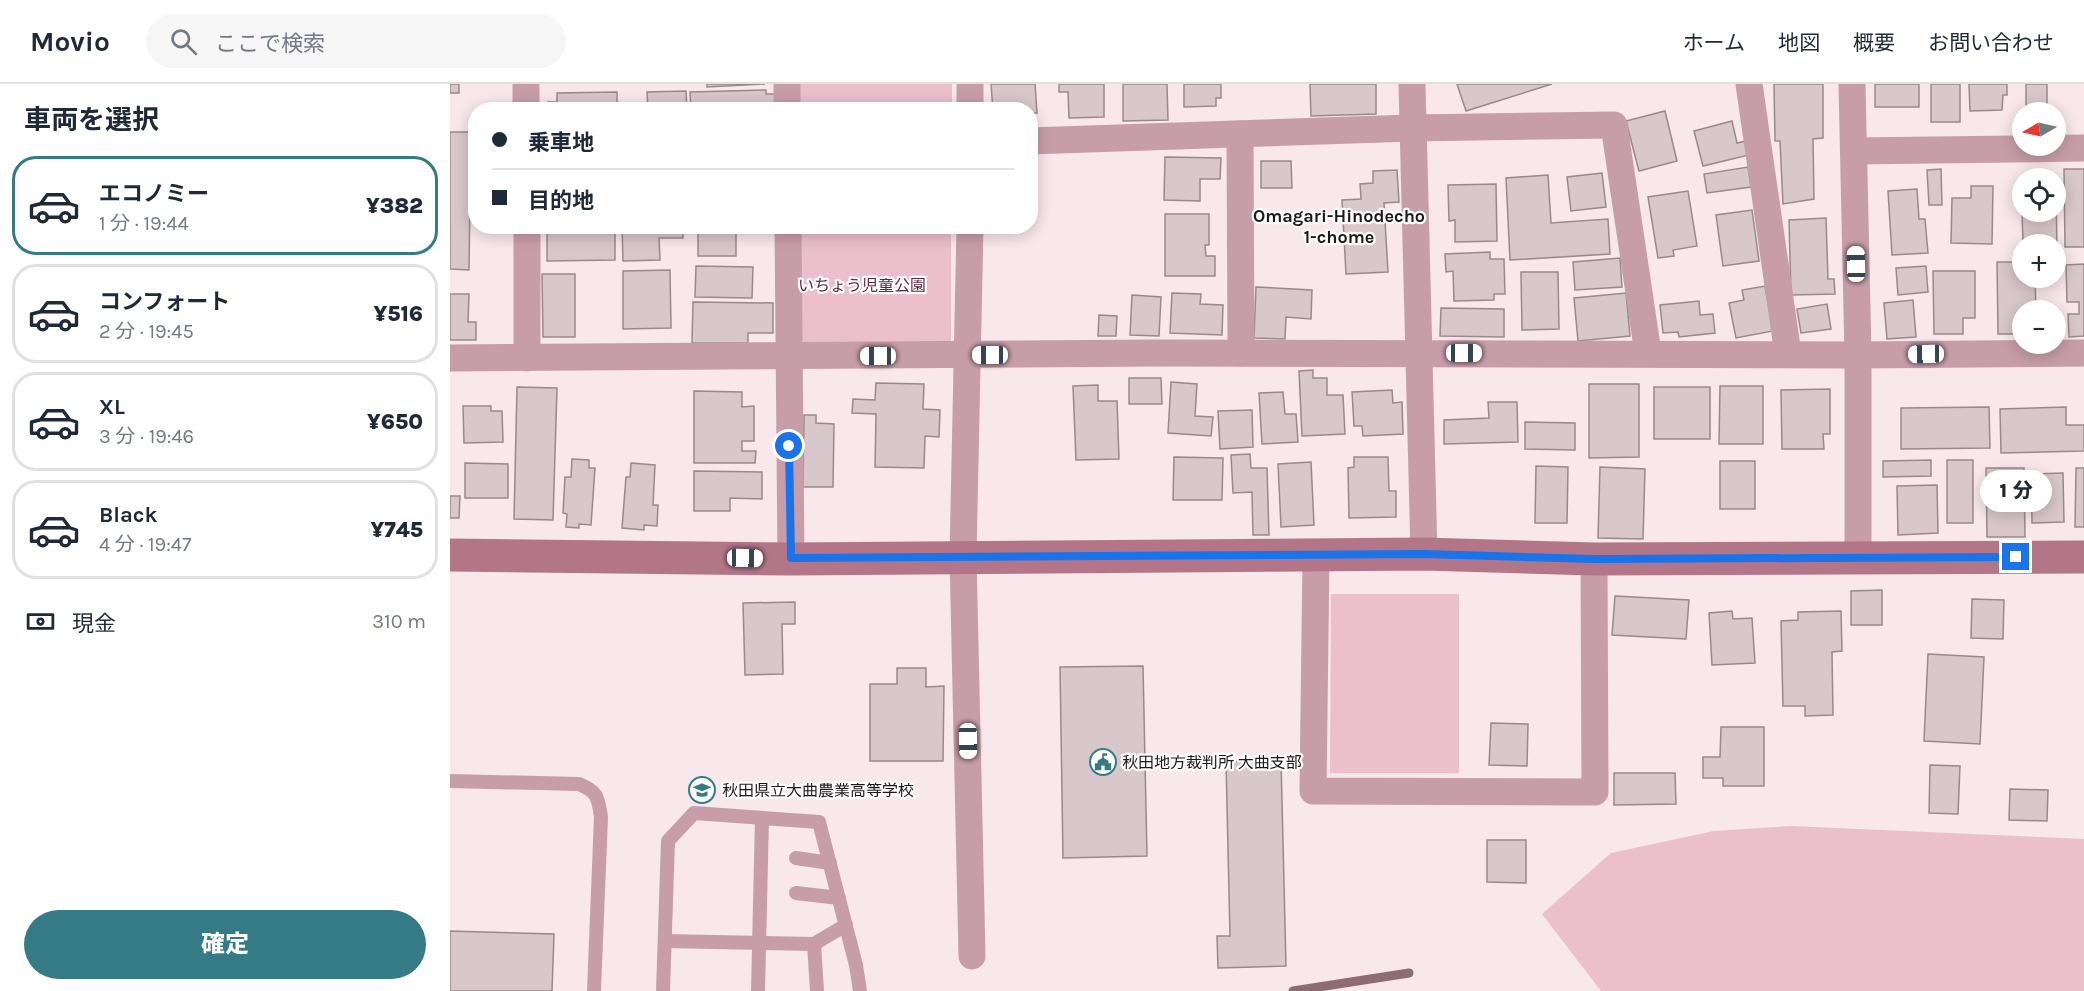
<!DOCTYPE html>
<html lang="ja">
<head>
<meta charset="utf-8">
<style>
  :root { --surface:#fff; --page:#f6f6f7; --text:#1f2937; --muted:#747a83; --line:#e0e1e3; --accent:#357b86 }
  body { margin:0; font-family:Karla,"Noto Sans JP",sans-serif; background:var(--page); color:var(--text); height:100vh; display:flex; flex-direction:column; font-size:22px; white-space:nowrap }
  * { box-sizing:border-box; margin:0 }
  p { font-size:20px; color:var(--muted) }
  .icon { flex:none; width:33px; height:33px; fill:none; stroke:currentColor; stroke-width:2; stroke-linecap:round; stroke-linejoin:round }
  .map { position:relative; flex:1; overflow:hidden }
  .details { display:flex; flex-direction:column; background:var(--surface); width:450px }
  .details>* { flex:none }
  .guide { position:absolute; left:18px; top:18px; width:570px; height:132px; border-radius:24px; box-shadow:0 3px 15px #0003; display:grid; align-content:center; height:132px; padding:0 24px; background:var(--surface) }
  .needle { width:39px; rotate:261deg }
  .controls { position:absolute; left:1562px; top:18px; display:grid; gap:12px }
  .controls a { display:grid; place-items:center; width:54px; height:54px; border-radius:50%; background:var(--surface); box-shadow:0 3px 15px #0003; font-size:30px }
  .end { position:absolute; width:27px; height:27px; margin:-14px; border:8px solid #1a73e8; background:#fff; box-shadow:0 0 0 3px #fff }
  .from { border-radius:50% }
  .bubble { position:absolute; height:42px; border-radius:21px; background:var(--surface); box-shadow:0 3px 15px #0003; font-size:20px; font-weight:800; line-height:42px; text-align:center }
  .car { position:absolute; width:18px; height:36px; margin:-18px -9px; border-radius:8px; box-shadow:0 0 4px 2px #0007; background:linear-gradient(#fff 24%,#345 0 40%,#fff 0 76%,#345 0 86%,#fff 0) }
  .guide b { display:flex; align-items:center; gap:21px; height:57px; font-size:22px }
  .guide b+b { border-top:2px solid var(--line) }
  .guide i { width:15px; height:15px; background:var(--text) }
  ul { padding:0; list-style:none }
  li { display:flex; align-items:center; gap:18px; height:99px; margin:0 12px 9px; padding:0 12px; border:3px solid var(--line); border-radius:24px }
  li div { flex:1 }
  li b { display:block; font-size:22px }
  li em { font-style:normal; font-weight:800 }
  li.current { border-color:var(--accent) }
  li>.icon { width:54px; height:54px; stroke-width:1.5 }
  h2 { padding:0 24px; font-size:27px; line-height:72px }
  .pay { display:flex; align-items:center; gap:15px; height:66px; padding:0 24px; font-size:22px }
  .pay p { margin-inline-start:auto }
  .action { display:flex; gap:12px; margin-top:auto; padding:12px 24px }
  .action a { flex:1; height:69px; border-radius:36px; background:var(--accent); color:#fff; font-size:24px; font-weight:800; line-height:69px; text-align:center }
  header { display:flex; align-items:center; gap:36px; box-sizing:border-box; height:84px; padding:0 30px; background:var(--surface); border-bottom:2px solid var(--line) }
  header strong { font-size:28px }
  nav { display:flex; gap:33px; margin-inline-start:auto; font-size:21px }
  .search { width:420px; height:54px; background:var(--page); display:flex; align-items:center; gap:15px; box-sizing:border-box; padding:0 21px; border-radius:33px; color:var(--muted); font-size:22px }
  main { display:flex; flex:1; min-height:0 }
  .map>svg:first-child { display:block }
  .green { fill:#ebbfcc }
  .lines { fill:none; stroke-linecap:round; stroke-linejoin:round }
  .stream { stroke:#8d6c76; stroke-width:9 }
  .building { fill:#d8c7cb; stroke:#99898d; stroke-width:1.5 }
  .lane { stroke:#c79da9; stroke-width:14 }
  .street { stroke:#c79da9; stroke-width:27 }
  .secondary { stroke:#b37689; stroke-width:33 }
  .route { stroke:#1a73e8; stroke-width:8 }
  .labels { text-anchor:middle; stroke-width:4.5; stroke-linejoin:round; paint-order:stroke }
  .park-label { font-size:16px; fill:#62283d; stroke:#fff }
  .poi-label { font-size:16px; fill:#1e181a; stroke:#fff; text-anchor:start }
  .neighbourhood-label { font-size:18px; font-weight:bold; fill:#1e181a; stroke:#fff }
</style>
</head>
<body>
<header>
<strong>Movio</strong>
<div class="search"><svg class="icon" aria-label="search" viewBox="0 0 24 24"><circle cx="10" cy="10" r="6"/><path d="M15 15l6 6"/></svg>ここで検索</div>
<nav><a>ホーム</a><a>地図</a><a>概要</a><a>お問い合わせ</a></nav>
</header>
<main>
<section class="details">
<h2>車両を選択</h2>
<ul>
<li class="current"><svg class="icon" aria-label="car" viewBox="0 0 24 24"><path d="M5 17H2v-5l4-1 3-4h7l3 4 3 1v5h-3M9 17h6M6 11h13"/><circle cx="7" cy="17" r="2"/><circle cx="17" cy="17" r="2"/></svg><div><b>エコノミー</b><p>1 分 · 19:44</p></div><em>¥382</em></li>
<li><svg class="icon" aria-label="car" viewBox="0 0 24 24"><path d="M5 17H2v-5l4-1 3-4h7l3 4 3 1v5h-3M9 17h6M6 11h13"/><circle cx="7" cy="17" r="2"/><circle cx="17" cy="17" r="2"/></svg><div><b>コンフォート</b><p>2 分 · 19:45</p></div><em>¥516</em></li>
<li><svg class="icon" aria-label="car" viewBox="0 0 24 24"><path d="M5 17H2v-5l4-1 3-4h7l3 4 3 1v5h-3M9 17h6M6 11h13"/><circle cx="7" cy="17" r="2"/><circle cx="17" cy="17" r="2"/></svg><div><b>XL</b><p>3 分 · 19:46</p></div><em>¥650</em></li>
<li><svg class="icon" aria-label="car" viewBox="0 0 24 24"><path d="M5 17H2v-5l4-1 3-4h7l3 4 3 1v5h-3M9 17h6M6 11h13"/><circle cx="7" cy="17" r="2"/><circle cx="17" cy="17" r="2"/></svg><div><b>Black</b><p>4 分 · 19:47</p></div><em>¥745</em></li>
</ul>
<div class="pay"><svg class="icon" aria-label="cash" viewBox="0 0 24 24"><path d="M3 7h18v10H3z"/><circle cx="12" cy="12" r="2"/></svg>現金<p>310 m</p></div>
<div class="action"><a>確定</a></div>
</section>
<div class="map">
<svg width="1634" height="907" viewBox="0 0 1634 907">
  <rect width="100%" height="100%" fill="#f8e7eb"/>
  <g class="green">
    <rect x="346" y="0" width="156" height="25"/>
    <polygon points="346,143 501,143 501,258 347,260"/>
    <polygon points="881,510 1009,510 1009,689 880,689"/>
    <polygon points="1341,742 1634,755 1634,907 1151,907 1092,830 1161,769 1264,747"/>
  </g>
  <g class="lines">
    <polyline class="stream" points="843,907 959,889"/>
  </g>
  <g class="building">
    <rect x="0" y="0" width="9" height="9"/>
    <polygon points="257,0 315,0 257,3"/>
    <polygon points="541,0 585,0 587,29 580,29 580,26 543,26"/>
    <polygon points="609,0 654,0 654,33 619,34 618,8 609,8"/>
    <polygon points="673,0 717,0 718,36 673,37"/>
    <polygon points="734,0 771,0 771,14 766,14 766,22 734,23"/>
    <polygon points="860,0 926,0 926,30 861,32"/>
    <polygon points="1007,0 1102,0 1016,27"/>
    <polygon points="1324,0 1373,0 1373,54 1363,55 1364,115 1333,120 1330,57 1325,57"/>
    <rect x="1425" y="0" width="44" height="23"/>
    <rect x="1481" y="0" width="29" height="38"/>
    <polygon points="1519,0 1557,0 1557,11 1553,11 1552,26 1520,27"/>
    <rect x="1576" y="0" width="21" height="28"/>
    <polygon points="316,6 316,10 330,10 330,26 241,26 240,8"/>
    <polygon points="236,7 237,26 198,26 197,8"/>
    <polygon points="167,8 167,26 98,26 98,18 107,18 107,9"/>
    <polygon points="1215,27 1227,77 1189,87 1176,37"/>
    <polygon points="1282,37 1287,59 1300,56 1303,70 1253,82 1244,47"/>
    <polygon points="0,48 21,48 19,186 0,185"/>
    <polygon points="715,73 771,74 770,95 750,95 750,117 714,116"/>
    <polygon points="811,77 841,77 842,104 811,104"/>
    <polygon points="1298,83 1301,103 1257,109 1254,90"/>
    <polygon points="1491,85 1492,121 1479,121 1477,86"/>
    <polygon points="1614,85 1634,85 1634,163 1615,163"/>
    <polygon points="947,86 949,118 934,119 938,188 896,190 892,116 911,115 910,100 923,99 923,87"/>
    <polygon points="1152,89 1156,123 1121,127 1117,93"/>
    <polygon points="1098,91 1101,139 1158,135 1160,170 1060,176 1056,94"/>
    <polygon points="1605,97 1606,97 1607,170 1605,170 1605,160 1573,160 1572,128 1605,128"/>
    <polygon points="1046,100 1047,157 1005,158 1005,136 999,137 998,101"/>
    <polygon points="1521,102 1543,102 1542,160 1501,159 1502,114 1521,114"/>
    <polygon points="1467,105 1469,135 1475,135 1478,169 1442,171 1438,107"/>
    <polygon points="1238,107 1247,162 1223,166 1224,172 1208,174 1198,113"/>
    <polygon points="1302,126 1309,177 1273,182 1266,131"/>
    <polygon points="715,130 759,130 759,161 755,161 756,172 765,172 765,192 715,192"/>
    <polygon points="1376,134 1378,195 1384,195 1385,210 1341,211 1339,136"/>
    <polygon points="97,142 165,142 165,176 97,177"/>
    <polygon points="172,142 233,142 233,154 209,154 210,176 173,177"/>
    <rect x="248" y="142" width="38" height="30"/>
    <polygon points="1040,168 1040,175 1054,175 1055,210 1044,210 1044,216 1004,217 1003,187 996,188 995,170"/>
    <polygon points="1170,174 1172,203 1125,206 1123,178"/>
    <polygon points="1547,178 1572,178 1572,194 1585,194 1586,226 1572,226 1572,250 1548,250"/>
    <polygon points="1634,180 1634,252 1619,253 1618,230 1629,230 1629,218 1617,218 1616,181"/>
    <polygon points="246,182 303,183 302,214 245,213"/>
    <polygon points="1476,182 1478,208 1448,211 1446,184"/>
    <polygon points="220,186 221,244 173,245 173,187"/>
    <polygon points="1483,187 1525,187 1525,234 1513,234 1513,250 1484,250"/>
    <polygon points="1071,188 1108,188 1109,245 1072,246"/>
    <polygon points="92,190 125,190 125,253 93,253"/>
    <polygon points="1315,202 1323,247 1286,254 1279,219 1294,216 1292,206"/>
    <polygon points="806,203 862,206 861,235 836,233 835,255 804,254"/>
    <polygon points="722,209 751,210 750,220 773,221 772,251 720,249"/>
    <polygon points="1176,209 1180,252 1128,257 1124,214"/>
    <polygon points="0,210 19,210 18,238 26,238 26,256 0,256"/>
    <polygon points="682,211 711,213 709,252 680,251"/>
    <polygon points="1463,216 1466,253 1437,255 1434,219"/>
    <polygon points="1249,217 1250,231 1263,230 1265,249 1229,253 1228,248 1213,249 1210,221"/>
    <polygon points="243,218 323,219 323,249 298,249 298,259 242,259"/>
    <polygon points="1377,220 1381,245 1351,249 1347,225"/>
    <polygon points="991,224 1054,225 1054,253 990,252"/>
    <polygon points="649,231 667,232 666,252 648,252"/>
    <polygon points="863,286 863,294 877,294 877,311 893,311 895,350 852,352 849,287"/>
    <polygon points="679,294 711,294 712,320 679,320"/>
    <polygon points="721,298 747,300 745,332 763,333 761,352 718,349"/>
    <polygon points="426,299 474,300 473,325 490,326 489,353 475,352 474,384 425,383 426,330 402,329 403,315 425,316"/>
    <polygon points="1139,300 1189,300 1189,373 1139,374"/>
    <polygon points="648,301 648,317 667,317 669,375 626,376 623,302"/>
    <polygon points="1270,302 1313,302 1313,360 1269,360"/>
    <polygon points="67,303 107,304 103,436 64,435"/>
    <rect x="1204" y="303" width="56" height="52"/>
    <polygon points="1380,305 1380,350 1373,350 1374,365 1332,365 1331,306"/>
    <polygon points="942,306 943,319 952,318 953,350 913,352 912,342 904,342 902,308"/>
    <polygon points="244,307 292,308 292,323 304,322 304,357 292,357 292,367 306,367 305,379 244,379"/>
    <polygon points="833,308 835,330 846,330 848,358 812,360 809,309"/>
    <polygon points="1038,318 1067,318 1068,358 994,360 994,336 1039,334"/>
    <polygon points="13,322 41,322 41,327 52,327 53,358 14,359"/>
    <polygon points="1539,323 1540,364 1451,365 1451,324"/>
    <polygon points="1616,323 1616,341 1634,341 1634,367 1551,369 1550,325"/>
    <polygon points="802,326 803,363 770,365 768,327"/>
    <polygon points="354,331 366,331 366,339 384,340 383,403 353,403"/>
    <polygon points="1075,338 1125,339 1125,366 1075,365"/>
    <polygon points="800,370 801,384 817,384 819,451 803,451 802,408 783,409 781,371"/>
    <polygon points="724,373 773,374 772,416 723,416"/>
    <polygon points="904,373 938,373 939,407 946,407 946,433 899,434 898,384 904,383"/>
    <polygon points="122,375 139,376 139,384 145,384 141,441 129,440 129,444 116,443 117,430 113,429 115,393 121,393"/>
    <polygon points="1481,376 1481,392 1433,393 1433,377"/>
    <rect x="1497" y="376" width="26" height="63"/>
    <rect x="1270" y="377" width="35" height="48"/>
    <polygon points="861,378 864,441 831,443 828,380"/>
    <polygon points="15,379 58,380 58,414 15,414"/>
    <polygon points="181,379 205,381 203,421 208,421 207,442 194,441 194,446 172,444 176,393 180,393"/>
    <polygon points="1086,382 1118,383 1117,439 1085,439"/>
    <polygon points="1150,383 1195,385 1193,455 1148,454"/>
    <polygon points="1536,384 1574,384 1575,453 1537,453"/>
    <polygon points="1626,384 1634,384 1634,443 1625,443"/>
    <polygon points="244,387 312,388 312,415 280,414 280,427 244,427"/>
    <polygon points="1613,389 1614,438 1582,439 1581,390"/>
    <polygon points="1487,401 1488,449 1448,451 1447,402"/>
    <polygon points="0,412 10,412 9,434 0,434"/>
    <polygon points="1432,506 1432,541 1401,541 1401,507"/>
    <polygon points="1165,512 1239,516 1236,555 1162,551"/>
    <polygon points="1522,515 1554,516 1553,555 1521,554"/>
    <polygon points="345,518 345,540 332,540 333,590 295,591 293,519"/>
    <polygon points="1282,527 1283,535 1302,534 1305,579 1262,581 1259,529"/>
    <polygon points="1391,527 1392,567 1382,568 1383,631 1355,632 1355,622 1333,622 1331,537 1348,536 1348,528"/>
    <polygon points="1478,570 1534,573 1530,660 1474,657"/>
    <polygon points="693,582 697,772 613,774 610,583"/>
    <polygon points="447,584 476,584 476,603 494,602 493,677 420,677 420,600 447,600"/>
    <polygon points="1041,639 1078,640 1077,682 1039,681"/>
    <polygon points="1271,643 1314,643 1314,702 1273,702 1273,694 1253,694 1253,673 1270,673"/>
    <polygon points="831,676 836,882 768,884 767,852 780,852 776,678"/>
    <polygon points="1480,681 1510,682 1508,730 1479,729"/>
    <polygon points="1164,689 1225,689 1226,720 1164,721"/>
    <polygon points="1560,705 1598,706 1597,737 1559,736"/>
    <polygon points="1037,756 1076,756 1076,799 1037,798"/>
    <polygon points="0,847 104,850 102,907 0,907"/>
  </g>
  <g class="lines">
    <g class="lane">
      <path d="M 0,697 L 129,700 C 148,708 148,713 151,733 L 144,907"/>
      <polyline points="346,774 380,779"/>
      <polyline points="346,809 389,814"/>
      <polyline points="215,857 364,860 396,841"/>
      <polyline points="364,860 367,907"/>
      <polyline points="213,907 218,757 244,729 369,738 406,881 410,907"/>
      <polyline points="308,907 312,734"/>
    </g>
    <g class="street">
      <polyline points="76,0 76,26"/>
      <polyline points="337,0 337,26"/>
      <polyline points="520,0 520,26"/>
      <polyline points="962,0 974,470"/>
      <polyline points="1299,0 1338,270"/>
      <polyline points="1402,0 1408,271 1408,474"/>
      <polyline points="790,50 791,269"/>
      <polyline points="580,57 962,44 1164,41 1198,269"/>
      <polyline points="1404,67 1634,64"/>
      <polyline points="77,142 77,274"/>
      <polyline points="338,142 341,475"/>
      <polyline points="520,142 513,472 522,872"/>
      <polyline points="0,274 705,269 1408,271 1634,269"/>
      <polyline points="866,472 863,707 1145,708 1144,475"/>
    </g>
    <polyline class="secondary" points="0,471 341,475 974,470 1144,475 1634,473"/>
  </g>
  <g class="lines">
    <polyline class="route" points="339,362 341,474 974,470 1144,475 1566,473"/>
  </g>
  <defs>
    <symbol id="civic-ring" viewBox="-11 -11 22 22"><circle r="9.5" fill="#fff" stroke="#357b86" stroke-width="1.5"/><path d="M-.6-6.5H3V-4.5H.6V-3L4-1V1h2V6H-6V1h2V-1L-.6-3ZM-1.2 2.5V6h2.4V2.5Z" fill="#357b86"/></symbol>
    <symbol id="school-ring" viewBox="-11 -11 22 22"><circle r="9.5" fill="#fff" stroke="#357b86" stroke-width="1.5"/><path d="M0-5L7-2L0 1L-7-2ZM-4 1L0 2.5L4 1V4Q0 6-4 4Z" fill="#357b86"/></symbol>
  </defs>
  <g fill-rule="evenodd">
    <use href="#civic-ring" x="638" y="663" width="30" height="30"/>
    <use href="#school-ring" x="237" y="691" width="30" height="30"/>
  </g>
  <g class="labels">
    <g class="park-label">
      <text x="412" y="207">いちょう児童公園</text>
    </g>
    <g class="poi-label">
      <text x="672" y="684">秋田地方裁判所 大曲支部</text>
      <text x="272" y="712">秋田県立大曲農業高等学校</text>
    </g>
    <g class="neighbourhood-label">
      <text x="889" y="138">Omagari-Hinodecho<tspan x="889" dy="21">1-chome</tspan></text>
    </g>
  </g>
</svg>
<div class="controls">
<a><svg class="needle" viewBox="-14 -14 28 28"><path d="M0-13l5 13h-10z" fill="#e53935"/><path d="M0 13l5-13h-10z" fill="#747a83"/></svg></a>
<a><svg class="icon" aria-label="locate" viewBox="0 0 24 24"><circle cx="12" cy="12" r="6"/><path d="M12 2v4M12 18v4M2 12h4M18 12h4"/></svg></a>
<a>+</a>
<a>−</a>
</div>
<i class="end from" style="left:339px;top:362px"></i>
<i class="end" style="left:1566px;top:473px"></i>
<div class="bubble" style="left:1530px;top:386px;width:72px">1 分</div>
<i class="car" style="left:1406px;top:180px;rotate:359deg"></i>
<i class="car" style="left:1014px;top:269px;rotate:90deg"></i>
<i class="car" style="left:1476px;top:270px;rotate:269deg"></i>
<i class="car" style="left:540px;top:271px;rotate:270deg"></i>
<i class="car" style="left:428px;top:272px;rotate:270deg"></i>
<i class="car" style="left:295px;top:474px;rotate:91deg"></i>
<i class="car" style="left:518px;top:657px;rotate:179deg"></i>
<div class="guide">
<b><i class="from"></i>乗車地</b>
<b><i></i>目的地</b>
</div>
</div>
</main>
</body>
</html>
